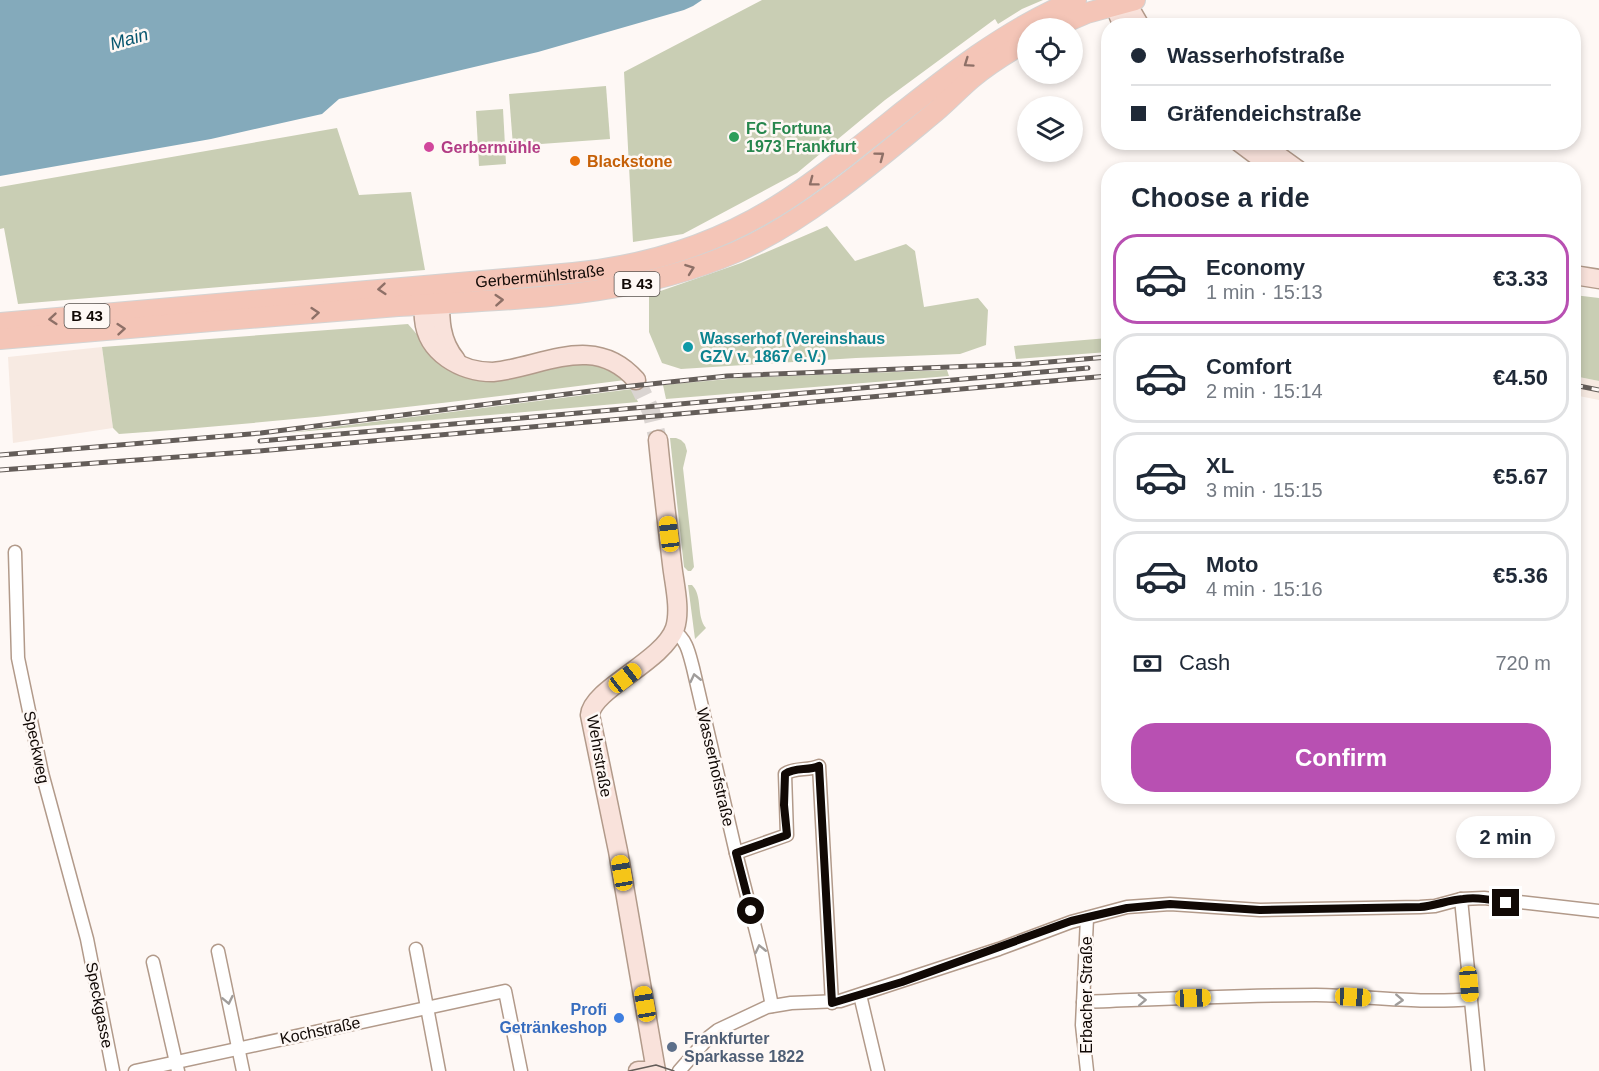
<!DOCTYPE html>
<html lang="en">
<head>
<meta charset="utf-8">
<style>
  :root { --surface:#fff; --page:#f2f2f3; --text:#1f2937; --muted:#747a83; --line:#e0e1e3; --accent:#b850b2 }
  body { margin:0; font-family:Helvetica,sans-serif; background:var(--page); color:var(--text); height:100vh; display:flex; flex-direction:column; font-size:22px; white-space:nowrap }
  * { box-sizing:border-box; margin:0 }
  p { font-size:20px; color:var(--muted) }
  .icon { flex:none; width:33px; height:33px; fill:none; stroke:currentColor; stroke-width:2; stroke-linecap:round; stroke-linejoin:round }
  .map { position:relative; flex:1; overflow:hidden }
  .details { position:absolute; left:1101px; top:162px; width:480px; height:642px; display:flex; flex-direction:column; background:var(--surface); border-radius:24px; box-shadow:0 3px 9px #0003 }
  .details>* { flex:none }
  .guide { position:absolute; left:1101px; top:18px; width:480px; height:132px; border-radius:24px; box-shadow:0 3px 9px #0003; display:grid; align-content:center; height:132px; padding:0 30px; background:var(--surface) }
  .tools { position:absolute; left:1017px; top:18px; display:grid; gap:12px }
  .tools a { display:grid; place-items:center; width:66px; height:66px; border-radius:50%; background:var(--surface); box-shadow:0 3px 9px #0003; font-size:30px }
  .end { position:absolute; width:27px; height:27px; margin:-14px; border:8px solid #110905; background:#fff; box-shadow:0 0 0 3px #fff }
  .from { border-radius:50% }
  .bubble { position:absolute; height:42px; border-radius:21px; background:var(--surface); box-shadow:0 3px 9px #0003; font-size:20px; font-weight:600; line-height:42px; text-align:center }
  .car { position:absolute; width:18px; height:36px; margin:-18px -9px; border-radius:8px; box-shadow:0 0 4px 2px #0007; background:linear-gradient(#f5c518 24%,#345 0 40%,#f5c518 0 76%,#345 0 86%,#f5c518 0) }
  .guide b { display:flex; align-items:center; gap:21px; height:57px; font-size:22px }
  .guide b+b { border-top:2px solid var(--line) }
  .guide i { width:15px; height:15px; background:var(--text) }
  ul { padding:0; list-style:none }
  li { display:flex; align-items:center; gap:18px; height:90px; margin:0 12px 9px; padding:0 18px; border:3px solid var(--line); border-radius:24px }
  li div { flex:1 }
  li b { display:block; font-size:22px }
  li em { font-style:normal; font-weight:600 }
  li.current { border-color:var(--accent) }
  li>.icon { width:54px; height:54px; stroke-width:1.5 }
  h2 { padding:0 30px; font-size:27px; line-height:72px }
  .pay { display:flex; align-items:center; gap:15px; height:66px; padding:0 30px; font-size:22px }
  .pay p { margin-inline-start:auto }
  .cta { display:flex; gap:12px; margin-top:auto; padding:12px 30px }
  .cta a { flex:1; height:69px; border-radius:24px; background:var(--accent); color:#fff; font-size:24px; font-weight:600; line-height:69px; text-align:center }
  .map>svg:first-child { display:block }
  .built { fill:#f7eae2 }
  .green { fill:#c9ceb4 }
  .water { fill:#84aabb }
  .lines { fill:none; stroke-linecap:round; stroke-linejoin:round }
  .secondary-tunnel { stroke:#dad4d1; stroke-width:18; stroke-dasharray:18 9; stroke-linecap:butt }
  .street-casing { stroke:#b29a8a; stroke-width:15 }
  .secondary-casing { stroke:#b29a8a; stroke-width:21 }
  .primary-casing { stroke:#d4d3d2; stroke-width:22 }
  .street { stroke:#fff; stroke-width:12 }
  .secondary { stroke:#f9e2db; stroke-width:18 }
  .primary { stroke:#f4c5b7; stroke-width:20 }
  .tram { stroke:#645d59; stroke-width:1.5 }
  .rail-casing { stroke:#645d59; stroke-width:5 }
  .rail { stroke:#fef8f5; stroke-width:3; stroke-dasharray:9; stroke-linecap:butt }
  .oneway { stroke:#8e7067 }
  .oneway2 { stroke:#a09d9b }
  .route { stroke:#110905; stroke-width:8 }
  .leisure-dot { fill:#2e9e5b; stroke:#fef8f5; stroke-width:2 }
  .hotel-dot { fill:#d1479c; stroke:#fef8f5; stroke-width:2 }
  .food-dot { fill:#e8710a; stroke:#fef8f5; stroke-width:2 }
  .culture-dot { fill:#0f9aa8; stroke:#fef8f5; stroke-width:2 }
  .shop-dot { fill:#3f7fe0; stroke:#fef8f5; stroke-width:2 }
  .service-dot { fill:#5c6f8a; stroke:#fef8f5; stroke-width:2 }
  .labels { text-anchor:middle; stroke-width:5; stroke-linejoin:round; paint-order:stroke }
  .shield { fill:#fef8f5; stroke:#58514d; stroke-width:1.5 }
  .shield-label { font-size:15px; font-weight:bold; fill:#110905 }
  .leisure-label { font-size:16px; font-weight:bold; fill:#27864d; stroke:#fef8f5; text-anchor:start }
  .hotel-label { font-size:16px; font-weight:bold; fill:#b23c85; stroke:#fef8f5; text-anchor:start }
  .food-label { font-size:16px; font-weight:bold; fill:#c56008; stroke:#fef8f5; text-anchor:start }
  .street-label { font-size:16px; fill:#110905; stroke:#fef8f5 }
  .culture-label { font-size:16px; font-weight:bold; fill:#0d838f; stroke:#fef8f5; text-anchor:start }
  .shop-label { font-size:16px; font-weight:bold; fill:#366cbe; stroke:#fef8f5; text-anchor:end }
  .service-label { font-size:16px; font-weight:bold; fill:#4e5e75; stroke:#fef8f5; text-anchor:start }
  .water-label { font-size:18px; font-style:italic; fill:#06556e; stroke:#fef8f5 }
</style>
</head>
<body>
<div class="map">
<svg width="1599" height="1071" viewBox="0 0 1599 1071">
  <rect width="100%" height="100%" fill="#fef8f5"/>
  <g class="built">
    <polygon points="102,347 113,428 13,443 8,357"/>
    <polygon points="1574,376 1599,381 1599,400 1574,395"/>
  </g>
  <g class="green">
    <polygon points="762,0 1043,0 1022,9 998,24 995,19 885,100 797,173 683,234 633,242 624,72"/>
    <polygon points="606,86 610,139 513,146 509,94"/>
    <polygon points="503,109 506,164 479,166 476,111"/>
    <polygon points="337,128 359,195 411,192 425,270 18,304 4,228 0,229 0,187"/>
    <polygon points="827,226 855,261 906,244 915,251 924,307 978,298 988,310 986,345 960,354 856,358 681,369 662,363 649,332 649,295 741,263"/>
    <polygon points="1574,295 1599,298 1599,381 1574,376"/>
    <path d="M 408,324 C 430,348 435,365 467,377 L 582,362 L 602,367 L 625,380 C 457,402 289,422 119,434 L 113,428 L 102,347 Z"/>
    <polygon points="1108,338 1108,352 1016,359 1014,346"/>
    <polygon points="947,370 949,376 666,399 663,385 739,378"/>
    <polygon points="632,389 638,402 286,433"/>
    <polygon points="670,438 676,438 681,440 685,444 687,451 683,468 694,567 691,571 688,571 684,567"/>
    <path d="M 688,585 L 692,585 C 703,596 696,616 706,628 L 695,639 Z"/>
  </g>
  <polygon class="water" points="0,0 702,0 693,6 684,10 538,52 339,99 322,114 211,139 0,176"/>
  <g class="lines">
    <polyline class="secondary-tunnel" points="636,380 651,411 658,440"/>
    <defs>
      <g id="street">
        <polyline points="15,552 18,658 42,773 87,939 113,1071"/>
        <path d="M 674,631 C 687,640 689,653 693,668 L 736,853 L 762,955 L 772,1006"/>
        <path d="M 736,853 L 787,835 L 785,774 C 795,767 808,771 819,766 L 832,1003"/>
        <polyline points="1461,899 1478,1071"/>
        <polyline points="1087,918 1082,1025 1087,1071"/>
        <polyline points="416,949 439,1071"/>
        <polyline points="218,951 243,1071"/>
        <polyline points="153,962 178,1071"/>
        <polyline points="860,995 878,1071"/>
        <path d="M 1083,1002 C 1161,999 1238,995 1316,995 C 1368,996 1419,1004 1471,999"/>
        <polyline points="135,1071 505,991 521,1071"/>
        <polyline points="679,1071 709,1037 718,1030 767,1007 791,1003 840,1001 999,949 1071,922 1127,907 1170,904 1260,910 1420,907 1435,906 1461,899 1484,898 1599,911"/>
      </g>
      <g id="secondary">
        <polyline points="1112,0 1123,26"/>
        <polyline points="1125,0 1140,26"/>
        <polyline points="1239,142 1267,163"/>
        <polyline points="1259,142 1298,170"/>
        <polyline points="1574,275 1599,279"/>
        <path d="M 440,289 C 440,314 438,339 456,360"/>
        <path d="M 430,292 C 423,301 423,309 424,319 C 427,353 461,372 493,372 C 543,367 594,332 636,380"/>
        <polyline points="638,1071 651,1071"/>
        <path d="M 656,1071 L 618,851 L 590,715 C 592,689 664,661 675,628 C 681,609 674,583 672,564 C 667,522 662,481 658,440"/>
      </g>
      <g id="primary">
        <polyline points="1052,28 1087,13 1135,0"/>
        <path id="s1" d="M 0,323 L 573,273 C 643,266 710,246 770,210 C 798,194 823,174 848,155 C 920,99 991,35 1076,0"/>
        <path d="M 0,339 C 133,328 265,316 398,306 C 515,298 626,300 736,252 C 805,222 877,160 935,112 C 948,101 959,89 972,78 C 989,64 1008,52 1028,41"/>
      </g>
    </defs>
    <use href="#street" class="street-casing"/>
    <use href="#secondary" class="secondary-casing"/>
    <use href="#primary" class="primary-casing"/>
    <use href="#street" class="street"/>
    <use href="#secondary" class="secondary"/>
    <use href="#primary" class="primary"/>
    <polyline class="tram" points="629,1071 656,1065 674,1071"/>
    <defs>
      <g id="rail">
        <polyline points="1574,385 1599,390"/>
        <polyline points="260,441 1088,368"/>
        <polyline points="0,455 261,433 622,387 727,376 1025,364 1108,357"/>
        <polyline points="0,470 259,451 1108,376"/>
      </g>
    </defs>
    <use href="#rail" class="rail-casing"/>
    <use href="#rail" class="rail"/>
  </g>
  <defs><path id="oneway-chevron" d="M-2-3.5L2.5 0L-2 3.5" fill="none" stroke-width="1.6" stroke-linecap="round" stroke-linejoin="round" transform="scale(1.5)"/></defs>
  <g class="oneway">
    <use href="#oneway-chevron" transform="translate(968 63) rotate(145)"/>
    <use href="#oneway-chevron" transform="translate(880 156) rotate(-37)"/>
    <use href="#oneway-chevron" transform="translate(813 182) rotate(143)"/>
    <use href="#oneway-chevron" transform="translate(690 269) rotate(-20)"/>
    <use href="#oneway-chevron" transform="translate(382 289) rotate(175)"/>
    <use href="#oneway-chevron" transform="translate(499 300) rotate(-4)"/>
    <use href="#oneway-chevron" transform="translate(315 313) rotate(-5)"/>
    <use href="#oneway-chevron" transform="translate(53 319) rotate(175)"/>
    <use href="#oneway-chevron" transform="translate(121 329) rotate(-5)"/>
  </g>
  <g class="oneway2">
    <use href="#oneway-chevron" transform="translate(695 678) rotate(-103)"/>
    <use href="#oneway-chevron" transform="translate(760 949) rotate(-103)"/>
    <use href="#oneway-chevron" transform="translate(228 1000) rotate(78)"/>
    <use href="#oneway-chevron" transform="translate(1142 1000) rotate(-2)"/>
    <use href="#oneway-chevron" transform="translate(1399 1000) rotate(3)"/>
  </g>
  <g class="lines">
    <path class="route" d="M 751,911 L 736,853 L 787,835 L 784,805 L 785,774 C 795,767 808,771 819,766 L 832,1003 L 902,982 L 1071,921 L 1127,908 L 1170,904 L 1260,910 L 1420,907 C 1435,906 1448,900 1463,899 C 1478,897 1492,900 1506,903"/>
  </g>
  <circle class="leisure-dot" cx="734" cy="137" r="6"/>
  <circle class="hotel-dot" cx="429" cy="147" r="6"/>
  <circle class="food-dot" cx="575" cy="161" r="6"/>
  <circle class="culture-dot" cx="688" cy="347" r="6"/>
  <circle class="shop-dot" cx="619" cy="1018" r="6"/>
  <circle class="service-dot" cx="672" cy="1047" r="6"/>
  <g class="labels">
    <g class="shield">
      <rect x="614.5" y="272" width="45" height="24" rx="4.5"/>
      <rect x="64.5" y="304" width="45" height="24" rx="4.5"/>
    </g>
    <g class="shield-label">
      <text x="637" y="289">B 43</text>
      <text x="87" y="321">B 43</text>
    </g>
    <g class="leisure-label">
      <text x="746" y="134">FC Fortuna<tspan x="746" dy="18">1973 Frankfurt</tspan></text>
    </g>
    <g class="hotel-label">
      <text x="441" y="153">Gerbermühle</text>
    </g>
    <g class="food-label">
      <text x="587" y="167">Blackstone</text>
    </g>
    <g class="street-label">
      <text dy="6" stroke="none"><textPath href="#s1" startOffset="542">Gerbermühlstraße</textPath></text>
      <text transform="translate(37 747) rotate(78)" y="6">Speckweg</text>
      <text transform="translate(600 756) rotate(80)" y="6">Wehrstraße</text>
      <text transform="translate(716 767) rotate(77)" y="6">Wasserhofstraße</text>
      <text transform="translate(1086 995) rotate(-90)" y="6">Erbacher Straße</text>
      <text transform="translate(100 1005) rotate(79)" y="6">Speckgasse</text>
      <text transform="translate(320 1030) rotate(-12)" y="6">Kochstraße</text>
    </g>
    <g class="culture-label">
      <text x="700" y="344">Wasserhof (Vereinshaus<tspan x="700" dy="18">GZV v. 1867 e.V.)</tspan></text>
    </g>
    <g class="shop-label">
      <text x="607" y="1015">Profi<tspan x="607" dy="18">Getränkeshop</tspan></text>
    </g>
    <g class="service-label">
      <text x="684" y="1044">Frankfurter<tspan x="684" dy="18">Sparkasse 1822</tspan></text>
    </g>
    <g class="water-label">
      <text transform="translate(129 39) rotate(-16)" y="6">Main</text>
    </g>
  </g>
</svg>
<div class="tools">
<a><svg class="icon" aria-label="locate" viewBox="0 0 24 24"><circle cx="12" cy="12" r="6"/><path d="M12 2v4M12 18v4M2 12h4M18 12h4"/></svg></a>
<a><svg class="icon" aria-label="layers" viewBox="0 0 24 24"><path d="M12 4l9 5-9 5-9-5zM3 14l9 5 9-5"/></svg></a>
</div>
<i class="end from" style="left:751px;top:911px"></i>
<i class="end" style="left:1506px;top:903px"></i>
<div class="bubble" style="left:1456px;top:816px;width:99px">2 min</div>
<i class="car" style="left:669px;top:534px;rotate:353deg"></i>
<i class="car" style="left:625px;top:678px;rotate:52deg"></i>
<i class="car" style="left:622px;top:873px;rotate:350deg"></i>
<i class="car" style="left:1469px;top:984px;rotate:175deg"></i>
<i class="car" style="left:1353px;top:997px;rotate:93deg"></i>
<i class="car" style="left:1193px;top:998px;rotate:88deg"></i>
<i class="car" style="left:645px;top:1004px;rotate:350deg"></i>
<div class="guide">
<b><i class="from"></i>Wasserhofstraße</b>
<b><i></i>Gräfendeichstraße</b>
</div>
<section class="details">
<h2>Choose a ride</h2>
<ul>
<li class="current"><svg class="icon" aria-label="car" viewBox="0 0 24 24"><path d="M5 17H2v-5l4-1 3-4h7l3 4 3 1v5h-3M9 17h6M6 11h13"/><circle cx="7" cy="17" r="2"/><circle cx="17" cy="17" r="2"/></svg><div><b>Economy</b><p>1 min · 15:13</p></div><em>€3.33</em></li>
<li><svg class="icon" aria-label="car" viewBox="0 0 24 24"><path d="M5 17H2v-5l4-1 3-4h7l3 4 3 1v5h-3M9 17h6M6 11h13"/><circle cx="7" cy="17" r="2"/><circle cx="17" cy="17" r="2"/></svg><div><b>Comfort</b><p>2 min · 15:14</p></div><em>€4.50</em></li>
<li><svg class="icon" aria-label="car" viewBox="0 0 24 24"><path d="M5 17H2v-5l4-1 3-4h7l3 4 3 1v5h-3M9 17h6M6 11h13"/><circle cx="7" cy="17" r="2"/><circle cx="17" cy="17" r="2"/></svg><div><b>XL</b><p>3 min · 15:15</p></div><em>€5.67</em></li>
<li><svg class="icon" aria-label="car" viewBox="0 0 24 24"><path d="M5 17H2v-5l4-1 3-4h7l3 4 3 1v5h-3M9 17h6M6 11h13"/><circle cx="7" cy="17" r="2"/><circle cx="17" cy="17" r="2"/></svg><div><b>Moto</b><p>4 min · 15:16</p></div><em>€5.36</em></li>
</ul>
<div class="pay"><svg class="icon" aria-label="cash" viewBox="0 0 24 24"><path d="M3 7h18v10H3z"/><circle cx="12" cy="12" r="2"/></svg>Cash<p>720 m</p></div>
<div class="cta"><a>Confirm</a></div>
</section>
</div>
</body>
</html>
